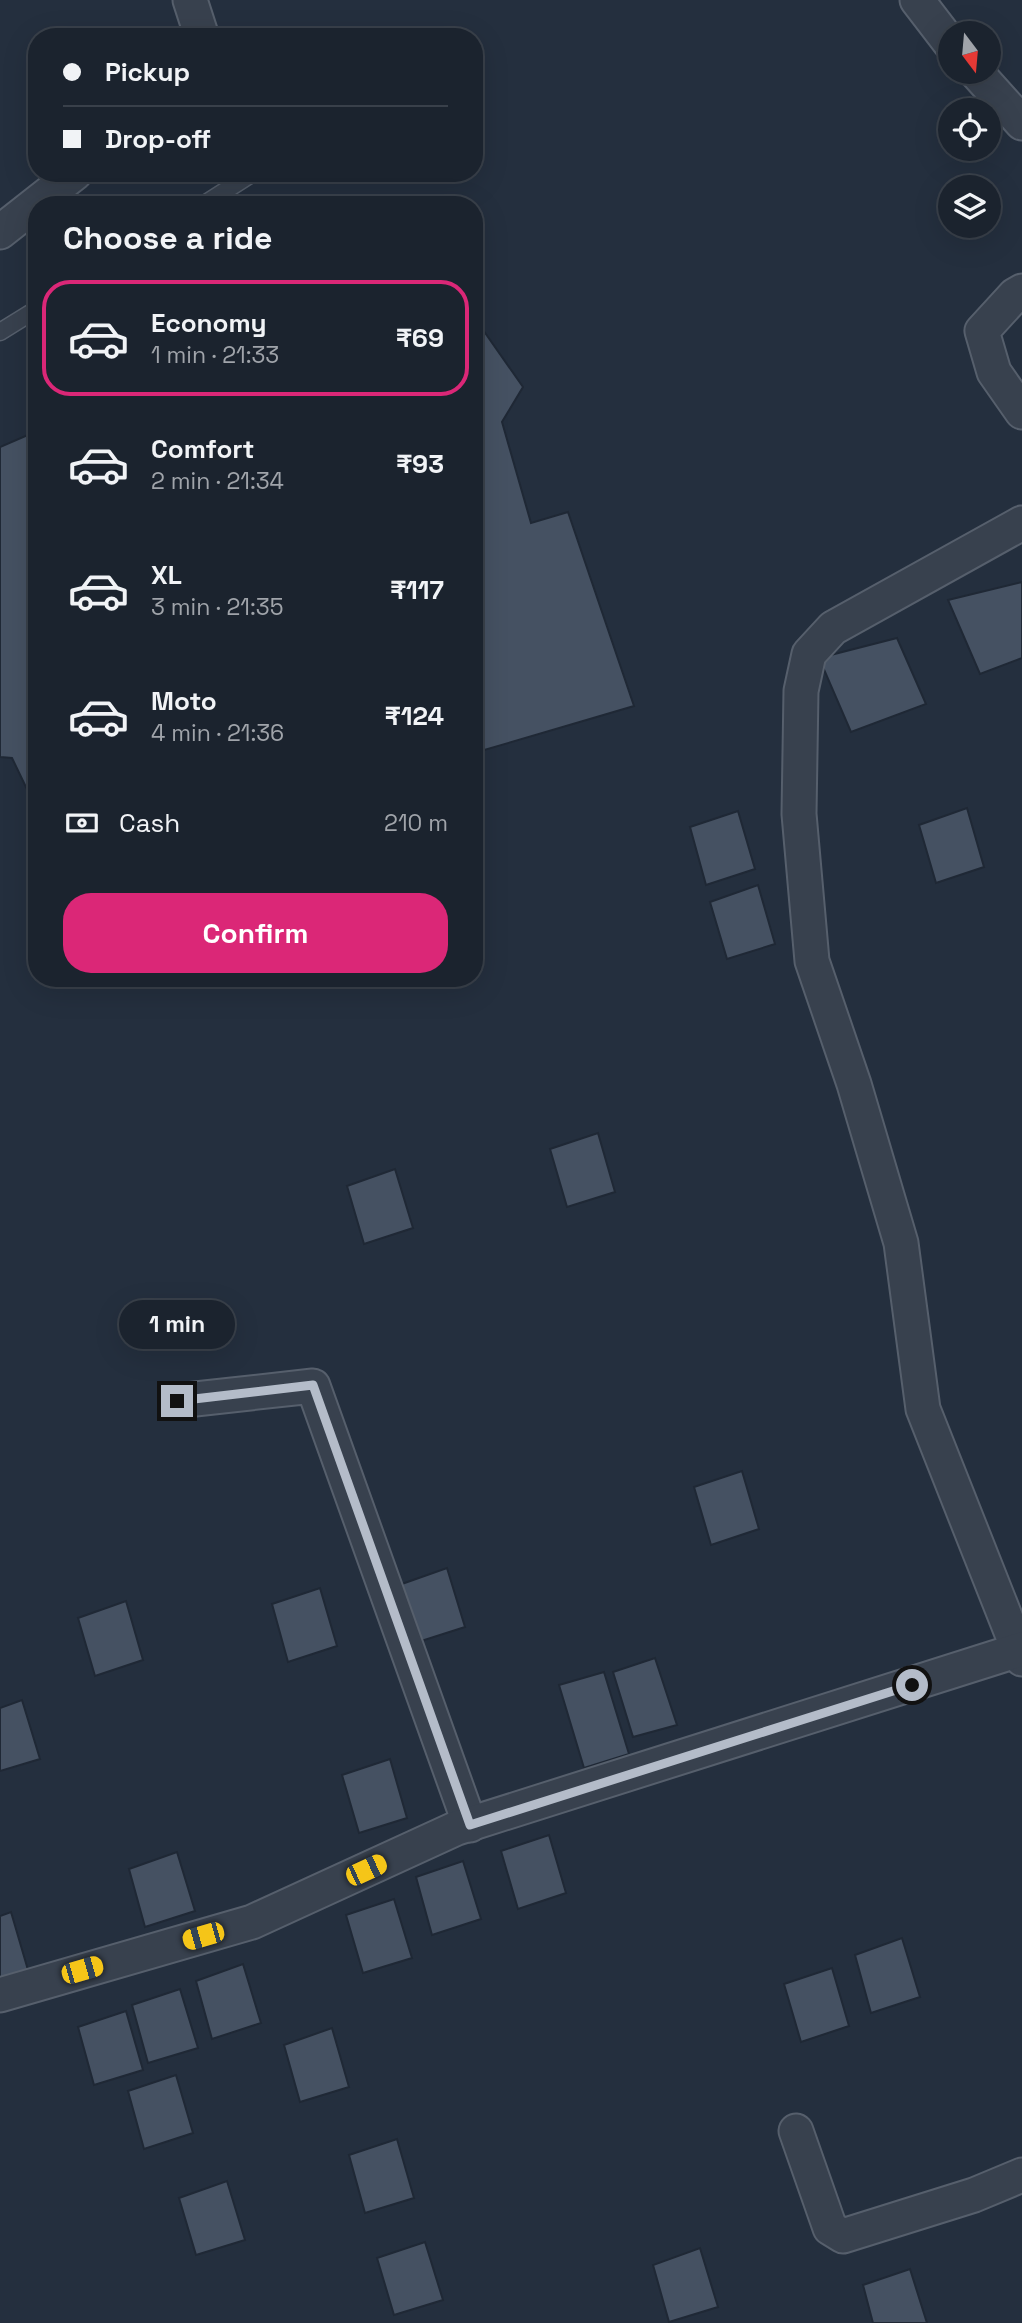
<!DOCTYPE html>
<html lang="en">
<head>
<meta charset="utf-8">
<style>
  :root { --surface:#1b232e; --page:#242b36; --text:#f1f3f6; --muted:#a0a4aa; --line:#39404a; --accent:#db2777 }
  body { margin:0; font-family:"Space Grotesk",sans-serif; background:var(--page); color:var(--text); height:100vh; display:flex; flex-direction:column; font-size:26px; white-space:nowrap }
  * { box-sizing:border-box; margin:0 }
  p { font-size:23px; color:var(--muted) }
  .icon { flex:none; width:38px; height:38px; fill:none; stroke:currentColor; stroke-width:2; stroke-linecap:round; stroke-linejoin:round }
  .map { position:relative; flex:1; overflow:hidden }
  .side { position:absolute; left:28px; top:196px; width:455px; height:791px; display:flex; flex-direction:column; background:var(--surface); border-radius:28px; box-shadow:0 7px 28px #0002,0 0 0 2px var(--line) }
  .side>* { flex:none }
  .hud { position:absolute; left:28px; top:28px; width:455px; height:154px; border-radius:28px; box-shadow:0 7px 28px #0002,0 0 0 2px var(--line); display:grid; align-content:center; height:154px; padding:0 35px; background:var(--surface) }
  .needle { width:46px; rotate:164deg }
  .tools { position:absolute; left:938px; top:21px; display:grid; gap:14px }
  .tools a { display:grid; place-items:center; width:63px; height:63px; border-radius:50%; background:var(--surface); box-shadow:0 7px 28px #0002,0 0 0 2px var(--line); font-size:35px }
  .end { position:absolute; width:32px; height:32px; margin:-16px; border:9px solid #b4bcc9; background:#111; box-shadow:0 0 0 4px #111 }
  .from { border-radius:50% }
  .bubble { position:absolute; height:49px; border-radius:24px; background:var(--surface); box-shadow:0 7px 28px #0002,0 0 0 2px var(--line); font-size:23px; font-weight:700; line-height:49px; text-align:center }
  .car { position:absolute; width:21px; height:42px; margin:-21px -10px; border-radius:9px; box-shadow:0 0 5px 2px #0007; background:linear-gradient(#f5c518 24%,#345 0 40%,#f5c518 0 76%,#345 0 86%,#f5c518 0) }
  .hud b { display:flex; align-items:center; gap:24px; height:66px; font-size:26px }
  .hud b+b { border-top:2px solid var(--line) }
  .hud i { width:18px; height:18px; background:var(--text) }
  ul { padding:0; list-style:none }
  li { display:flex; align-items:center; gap:21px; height:116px; margin:0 14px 10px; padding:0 21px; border:4px solid transparent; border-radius:28px }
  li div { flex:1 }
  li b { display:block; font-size:26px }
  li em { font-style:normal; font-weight:700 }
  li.active { border-color:var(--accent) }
  li>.icon { width:63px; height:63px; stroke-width:1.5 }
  h2 { padding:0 35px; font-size:32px; line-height:84px }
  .pay { display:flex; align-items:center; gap:18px; height:77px; padding:0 35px; font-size:26px }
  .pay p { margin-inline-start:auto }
  .primary-button { display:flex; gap:14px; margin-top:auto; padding:14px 35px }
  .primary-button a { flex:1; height:80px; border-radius:28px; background:var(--accent); color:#fff; font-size:28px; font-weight:700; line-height:80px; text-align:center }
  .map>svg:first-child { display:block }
  .building { fill:#455162; stroke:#1f2835; stroke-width:2 }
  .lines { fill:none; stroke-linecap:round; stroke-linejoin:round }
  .lane-casing { stroke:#565f6c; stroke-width:19 }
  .street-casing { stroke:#565f6c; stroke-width:37 }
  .lane { stroke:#38414e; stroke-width:16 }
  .street { stroke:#38414e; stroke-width:33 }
  .route { stroke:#b4bcc9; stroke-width:9 }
</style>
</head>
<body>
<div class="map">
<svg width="1022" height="2323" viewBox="0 0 1022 2323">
  <rect width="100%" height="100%" fill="#242f3e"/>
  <g class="building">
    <polygon points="474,317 523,387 502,422 531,523 568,512 634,706 474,753"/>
    <polygon points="37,431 37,810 12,758 0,757 0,447"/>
    <polygon points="1022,582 1022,658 980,674 948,600"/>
    <polygon points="897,638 926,704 851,732 819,658"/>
    <polygon points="967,808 984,867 936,883 919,825"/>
    <polygon points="738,811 755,869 706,885 690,827"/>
    <polygon points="758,885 775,944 727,959 710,902"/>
    <polygon points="598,1133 615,1192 567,1207 550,1149"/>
    <polygon points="395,1169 413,1228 364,1244 347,1186"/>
    <polygon points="742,1471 759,1529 711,1545 694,1487"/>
    <polygon points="447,1568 465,1627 415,1643 399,1585"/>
    <polygon points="320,1588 337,1646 288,1662 272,1604"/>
    <polygon points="126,1601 143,1660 95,1676 78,1618"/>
    <polygon points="655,1658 677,1725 633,1737 613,1672"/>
    <polygon points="604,1672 629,1754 584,1768 559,1685"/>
    <polygon points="22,1700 40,1759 0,1771 0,1708"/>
    <polygon points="390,1759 407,1818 359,1833 342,1775"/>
    <polygon points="549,1835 566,1893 518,1909 501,1851"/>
    <polygon points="177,1852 195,1911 145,1927 129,1869"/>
    <polygon points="463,1861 481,1919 432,1935 416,1877"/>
    <polygon points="394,1899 412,1958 363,1973 346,1915"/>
    <polygon points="11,1912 28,1970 0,1979 0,1916"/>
    <polygon points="902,1938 920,1997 871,2013 855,1955"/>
    <polygon points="243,1964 261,2023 212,2039 196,1981"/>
    <polygon points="832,1968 849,2026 801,2042 784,1984"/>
    <polygon points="180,1989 198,2048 148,2063 132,2005"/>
    <polygon points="126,2011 143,2070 94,2085 78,2027"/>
    <polygon points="332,2028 349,2087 300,2102 284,2045"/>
    <polygon points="176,2075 193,2133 144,2149 128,2091"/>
    <polygon points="397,2139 414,2198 365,2213 349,2155"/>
    <polygon points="227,2181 245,2240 196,2255 179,2198"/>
    <polygon points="425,2242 443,2300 394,2315 377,2258"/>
    <polygon points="700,2248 718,2307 669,2322 653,2265"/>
    <polygon points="910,2269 927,2323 873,2323 863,2285"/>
  </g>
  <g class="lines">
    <defs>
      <g id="lane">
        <polyline points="203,205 253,173"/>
        <polyline points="0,332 37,309"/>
      </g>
      <g id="street">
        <polyline points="190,0 202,37"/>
        <polyline points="917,0 950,43"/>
        <polyline points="976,72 1022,123"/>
        <polyline points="0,232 75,173"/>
        <polyline points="1022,291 1015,295 982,331 994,372 1022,412"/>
        <polyline points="1022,523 833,628 809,654 801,691 799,814 812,961 854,1084 901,1243 923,1409 1022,1659"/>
        <polyline points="177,1401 313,1386 470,1825"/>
        <polyline points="0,1995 252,1922 457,1828 1022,1649"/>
        <polyline points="796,2131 830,2228 843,2236 974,2195 1022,2175"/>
      </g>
    </defs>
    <use href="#lane" class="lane-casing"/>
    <use href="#street" class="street-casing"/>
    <use href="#lane" class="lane"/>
    <use href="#street" class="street"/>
  </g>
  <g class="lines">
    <polyline class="route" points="177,1401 313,1385 470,1825 912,1685"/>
  </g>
</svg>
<div class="tools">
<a><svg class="needle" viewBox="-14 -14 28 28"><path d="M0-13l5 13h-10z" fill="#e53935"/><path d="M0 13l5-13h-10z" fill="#a0a4aa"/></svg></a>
<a><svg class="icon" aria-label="locate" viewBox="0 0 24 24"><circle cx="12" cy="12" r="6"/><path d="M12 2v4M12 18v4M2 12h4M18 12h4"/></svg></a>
<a><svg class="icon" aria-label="layers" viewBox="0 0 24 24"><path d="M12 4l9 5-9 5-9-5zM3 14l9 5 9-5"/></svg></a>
</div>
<i class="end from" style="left:912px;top:1685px"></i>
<i class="end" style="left:177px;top:1401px"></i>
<div class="bubble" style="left:119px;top:1300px;width:116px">1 min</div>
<i class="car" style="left:366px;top:1870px;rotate:65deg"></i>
<i class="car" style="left:203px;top:1936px;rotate:254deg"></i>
<i class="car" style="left:82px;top:1970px;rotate:74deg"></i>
<div class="hud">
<b><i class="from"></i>Pickup</b>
<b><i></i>Drop-off</b>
</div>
<section class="side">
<h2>Choose a ride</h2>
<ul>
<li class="active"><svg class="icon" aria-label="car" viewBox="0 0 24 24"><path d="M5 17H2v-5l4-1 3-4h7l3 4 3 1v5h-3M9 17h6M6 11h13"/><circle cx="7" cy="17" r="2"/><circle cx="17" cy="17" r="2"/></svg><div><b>Economy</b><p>1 min · 21:33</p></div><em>₹69</em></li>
<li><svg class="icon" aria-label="car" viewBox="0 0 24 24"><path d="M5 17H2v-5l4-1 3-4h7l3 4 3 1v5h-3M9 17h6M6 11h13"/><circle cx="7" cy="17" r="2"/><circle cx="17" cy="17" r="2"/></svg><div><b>Comfort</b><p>2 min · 21:34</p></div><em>₹93</em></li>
<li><svg class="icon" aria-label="car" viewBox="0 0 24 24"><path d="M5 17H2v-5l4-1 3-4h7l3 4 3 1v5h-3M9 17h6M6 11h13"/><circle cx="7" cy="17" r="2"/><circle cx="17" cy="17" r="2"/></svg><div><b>XL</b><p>3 min · 21:35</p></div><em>₹117</em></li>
<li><svg class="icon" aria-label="car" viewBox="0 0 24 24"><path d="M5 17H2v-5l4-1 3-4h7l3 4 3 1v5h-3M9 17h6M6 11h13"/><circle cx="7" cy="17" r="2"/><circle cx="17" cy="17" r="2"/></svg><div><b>Moto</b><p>4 min · 21:36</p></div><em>₹124</em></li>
</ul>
<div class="pay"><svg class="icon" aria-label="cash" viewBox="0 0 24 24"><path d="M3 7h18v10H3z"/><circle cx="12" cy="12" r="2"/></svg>Cash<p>210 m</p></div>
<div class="primary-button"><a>Confirm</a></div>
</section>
</div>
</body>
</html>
